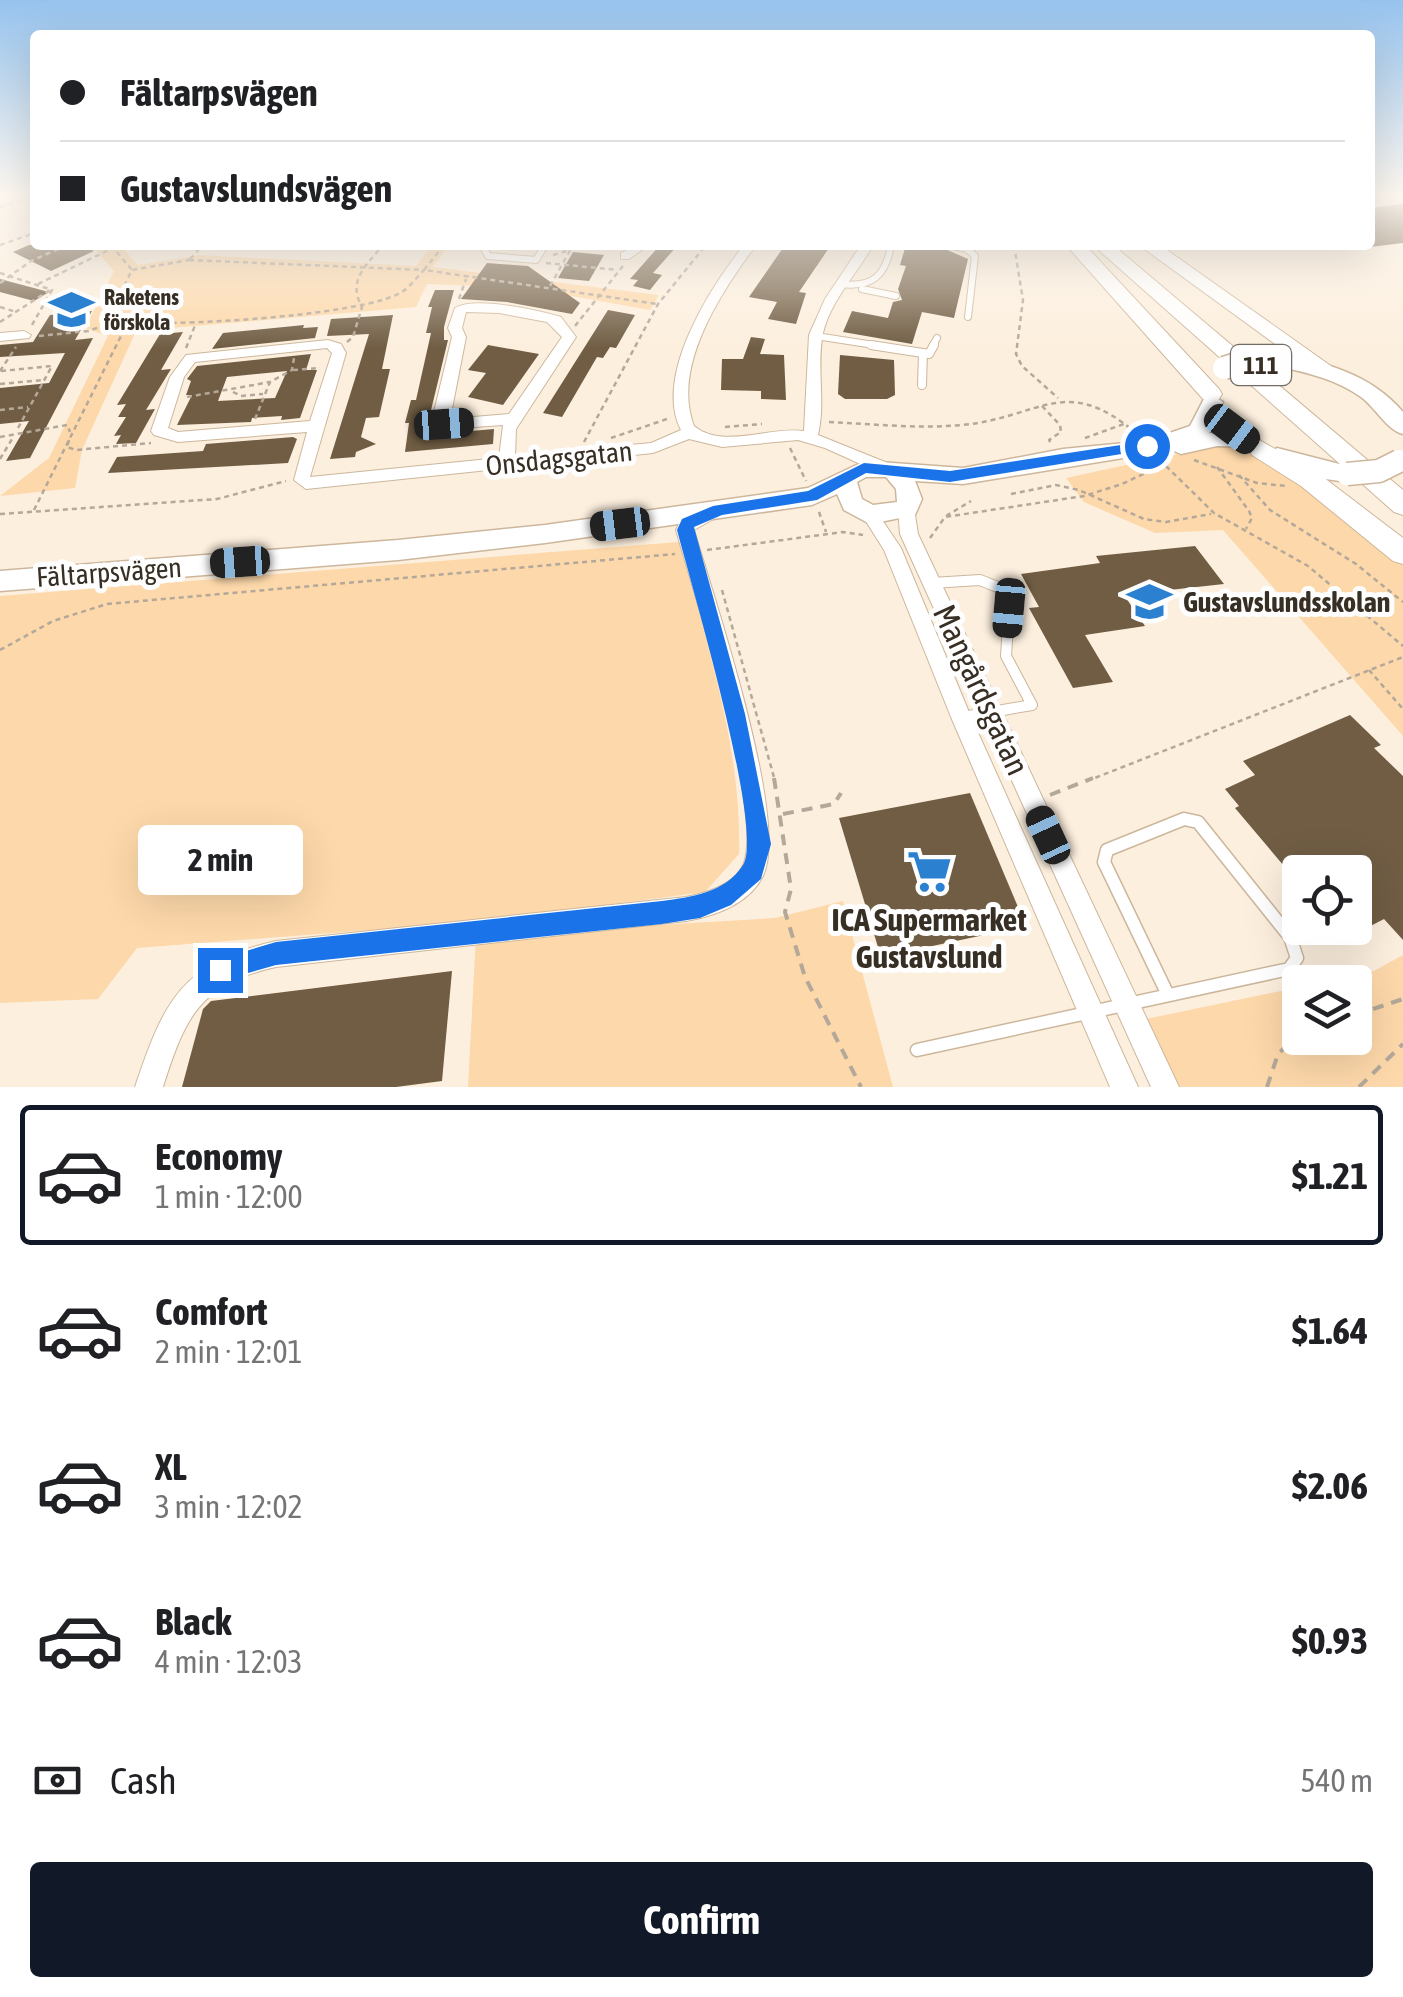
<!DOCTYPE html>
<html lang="en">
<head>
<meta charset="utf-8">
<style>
  :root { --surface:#fff; --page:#f6f6f6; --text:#202124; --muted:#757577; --line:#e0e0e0; --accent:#111827 }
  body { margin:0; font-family:"Asap Condensed",sans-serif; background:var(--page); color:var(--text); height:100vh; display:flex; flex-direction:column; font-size:38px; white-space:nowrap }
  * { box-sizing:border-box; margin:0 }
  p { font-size:32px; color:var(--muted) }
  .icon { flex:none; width:55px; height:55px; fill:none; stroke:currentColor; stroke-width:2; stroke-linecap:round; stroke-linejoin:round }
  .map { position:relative; height:1087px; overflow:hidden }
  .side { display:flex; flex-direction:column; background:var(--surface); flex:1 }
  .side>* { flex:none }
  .top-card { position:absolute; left:30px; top:30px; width:1345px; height:220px; border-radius:10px; box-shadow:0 10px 40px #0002; display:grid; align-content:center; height:220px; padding:0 30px; background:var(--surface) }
  .fabs { position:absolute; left:1282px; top:855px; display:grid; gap:20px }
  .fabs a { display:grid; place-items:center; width:90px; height:90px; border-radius:10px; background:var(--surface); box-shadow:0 10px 40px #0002; font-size:50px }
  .end { position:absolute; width:45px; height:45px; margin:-22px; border:12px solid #1a73e8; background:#fff; box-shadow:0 0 0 5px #fff }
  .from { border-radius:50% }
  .bubble { position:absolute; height:70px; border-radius:10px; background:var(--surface); box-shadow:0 10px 40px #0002; font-size:32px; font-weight:700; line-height:70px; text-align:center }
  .car { position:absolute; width:30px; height:60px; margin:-30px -15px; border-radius:12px; box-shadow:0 0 8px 2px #0007; background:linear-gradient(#222 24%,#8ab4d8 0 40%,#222 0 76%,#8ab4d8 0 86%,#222 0) }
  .top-card b { display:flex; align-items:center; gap:35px; height:95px; font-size:38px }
  .top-card b+b { border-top:2px solid var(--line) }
  .top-card i { width:25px; height:25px; background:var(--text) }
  ul { padding:18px 0 0; list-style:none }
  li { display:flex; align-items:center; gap:30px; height:140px; margin:0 20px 15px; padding:0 10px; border:5px solid transparent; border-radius:10px }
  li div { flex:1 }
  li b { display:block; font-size:38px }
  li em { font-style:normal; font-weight:700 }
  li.active { border-color:var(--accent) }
  li>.icon { width:90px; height:90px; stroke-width:1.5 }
  .pay { display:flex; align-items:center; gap:25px; height:110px; padding:0 30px; font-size:38px }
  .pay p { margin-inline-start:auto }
  .cta { display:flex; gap:20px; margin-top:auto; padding:20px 30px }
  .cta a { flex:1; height:115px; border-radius:10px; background:var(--accent); color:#fff; font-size:40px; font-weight:700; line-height:115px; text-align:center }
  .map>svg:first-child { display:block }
  .green { fill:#fdd8aa }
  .building { fill:#705d44; fill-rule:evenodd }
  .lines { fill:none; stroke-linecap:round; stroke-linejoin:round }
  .lane-far3-casing { stroke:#cdb79c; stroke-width:8 }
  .lane-far2-casing { stroke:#cdb79c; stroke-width:10 }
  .lane-far1-casing { stroke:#cdb79c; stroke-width:12 }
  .lane-casing { stroke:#cdb79c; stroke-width:15 }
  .street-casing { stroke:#cdb79c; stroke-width:2 }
  .secondary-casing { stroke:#cdb79c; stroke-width:3 }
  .primary-casing { stroke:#cdb79c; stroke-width:2 }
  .path-far1 { stroke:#b4a89a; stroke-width:2.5; stroke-dasharray:5 4; stroke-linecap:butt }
  .path { stroke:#b4a89a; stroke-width:4; stroke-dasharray:11 8; stroke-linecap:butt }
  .lane-far3 { stroke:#fff; stroke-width:6 }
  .lane-far2 { stroke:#fff; stroke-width:8 }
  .lane-far1 { stroke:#fff; stroke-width:10 }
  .lane { stroke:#fff; stroke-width:12 }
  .street { fill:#fff; fill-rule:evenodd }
  .secondary { fill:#fff; fill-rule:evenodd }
  .primary { fill:#fff; fill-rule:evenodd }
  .secondary-bridge-casing { stroke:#cdb79c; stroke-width:25; stroke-linecap:butt }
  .secondary-bridge { stroke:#fff; stroke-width:22 }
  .route { fill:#1a73e8 }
  .labels { text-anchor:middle; stroke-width:10; stroke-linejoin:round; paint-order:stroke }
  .far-poi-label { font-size:22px; font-weight:bold; fill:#372e24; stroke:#fefefe; text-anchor:start }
  .shield { fill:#fefefe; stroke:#736c65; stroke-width:2.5 }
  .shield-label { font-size:25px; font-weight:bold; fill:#372e24 }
  .street-label { font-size:28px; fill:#372e24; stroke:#fefefe }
  .poi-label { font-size:28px; font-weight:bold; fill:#372e24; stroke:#fefefe; text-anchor:start }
  .near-street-label { font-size:32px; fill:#372e24; stroke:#fefefe }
  .near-poi-label { font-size:32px; font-weight:bold; fill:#372e24; stroke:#fefefe }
</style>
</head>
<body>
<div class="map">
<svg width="1403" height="1087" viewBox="0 0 1403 1087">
  <rect width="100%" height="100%" fill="#fcefde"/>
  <g class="green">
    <polygon points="91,245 120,245 138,265 199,255 416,266 432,245 449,245 433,267 659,295 650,310 526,288 427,284 416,307 136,331 82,450 75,488 0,496 49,458 108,336 85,328 114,271"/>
    <path d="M 1223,444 C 1287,454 1353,521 1403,561 L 1403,736 L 1223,530 L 1155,533 L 1084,502 L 1066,478 Z"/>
    <path d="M 679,542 C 707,644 742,748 739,854 L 705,892 L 476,922 L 137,948 L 98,999 L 0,1003 L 0,596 Z"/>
    <polygon points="843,901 893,1087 468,1087 476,936 775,918"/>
    <polygon points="1403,955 1403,1087 1178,1087 1146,1019 1300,987 1300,1038 1355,1038 1355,982 1320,982 1374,971"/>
  </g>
  <g class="building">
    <polygon points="1403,204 1403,243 1370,247 1370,208"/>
    <polygon points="29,245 80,245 94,251 51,271 13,252"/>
    <polygon points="660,245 678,245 653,273 662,275 650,290 633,286 638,280 630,279"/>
    <polygon points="785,245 831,245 799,292 806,293 796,324 768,319 777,302 749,297"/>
    <polygon points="906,245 943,248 968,259 954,318 922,312 912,344 843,332 852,311 888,318 893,302 902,300 898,289 906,266 900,265"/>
    <polygon points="573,252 604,255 589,281 558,278"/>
    <polygon points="487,263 528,266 580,303 572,314 507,302 461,299"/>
    <polygon points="0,279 49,292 34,301 0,292"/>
    <polygon points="435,290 454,290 444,327 444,340 448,340 425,435 494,429 493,444 405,452 409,423 405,423 411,400 416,400 431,333 426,333 432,307 428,307"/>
    <polygon points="608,310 635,315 616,348 610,347 603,358 597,357 562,417 543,413"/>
    <polygon points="92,311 75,340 93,338 30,458 6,461 29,421 0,424 0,388 49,383 65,353 0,357 0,345 33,342 50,315"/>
    <polygon points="393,315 382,369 390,369 379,417 366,418 361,437 376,444 356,452 355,457 330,459 369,334 327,336 331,319"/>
    <polygon points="304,325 303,328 318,327 315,338 212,349 223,333"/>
    <polygon points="183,332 161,370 171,369 146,410 155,409 136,443 116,444 121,435 114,436 126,417 118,417 126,404 117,405 160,334"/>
    <polygon points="751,337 765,339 760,354 784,355 786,400 761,399 761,391 721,390 722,359 743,359"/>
    <polygon points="488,345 539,354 503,405 468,397 486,373 468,370"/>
    <path d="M 311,354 L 306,370 L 317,370 L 300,418 L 281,420 L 282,416 L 252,418 L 251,422 L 177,425 L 192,395 L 186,395 L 191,381 L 187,379 L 197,366 ZM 287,371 L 275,398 L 218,401 L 227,377 Z"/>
    <polygon points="840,355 894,360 895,395 887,399 845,399 838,394"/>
    <polygon points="293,437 297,439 288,463 108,473 117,457 203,451 206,444"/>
    <polygon points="1195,546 1224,584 1124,595 1145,626 1085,635 1113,682 1073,688 1029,608 1039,607 1021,574 1100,563 1096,556"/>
    <polygon points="1350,715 1381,745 1374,748 1403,776 1403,940 1384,919 1355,934 1355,872 1300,872 1300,885 1235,808 1239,806 1225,789 1255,775 1243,761"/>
    <polygon points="970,793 1026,926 881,957 839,818"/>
    <polygon points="452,971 442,1081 396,1087 182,1087 203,1009 211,1001"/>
  </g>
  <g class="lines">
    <defs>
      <g id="lane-far3">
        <polyline points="482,245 488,256 536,260 545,245"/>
        <polyline points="949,245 967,249 975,256 968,317"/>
        <path d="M 841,284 C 873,288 886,275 891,245"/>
        <polyline points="862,289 896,296"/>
        <polyline points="816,336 887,347"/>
        <polyline points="932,347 937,338"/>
      </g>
      <g id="lane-far2">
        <polyline points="871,345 929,354 934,345"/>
        <polyline points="922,385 923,353"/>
      </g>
      <polyline id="lane-far1" points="932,583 980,580 1000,588 1009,609 1006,656 1032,705 963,717"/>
      <polyline id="lane" points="917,1050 1289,969 1297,958 1290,937 1198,822 1184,819 1107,850 1104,862 1168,995"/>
      <g id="street">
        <polygon points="635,245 649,245 629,259 621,259 621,253"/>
        <path d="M 744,245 L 756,245 C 722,291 671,366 694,426 C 723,450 770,426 804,431 L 809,335 L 825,299 L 861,245 L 873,245 C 857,274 831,300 823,333 C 816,367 826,401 818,435 L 890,464 L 892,468 L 890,472 L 878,472 L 825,448 L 798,440 L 722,447 L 689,439 L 653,453 L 306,489 L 294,480 L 307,432 L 178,442 L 154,435 L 151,431 L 170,377 L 186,355 L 328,340 L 341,344 L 346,353 L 310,477 L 499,458 L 503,425 L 444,429 L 439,428 L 433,416 L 452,337 L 448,328 L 455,308 C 476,296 536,310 561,317 L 576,337 L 516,429 L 515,456 L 651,443 L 681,430 C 653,376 711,286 744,245 ZM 466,312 L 499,313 L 547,322 L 562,337 L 509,414 L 450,419 L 466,337 L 462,328 ZM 327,348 L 332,353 L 310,421 L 178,432 L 168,428 L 184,377 L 195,362 Z"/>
        <polygon points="24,331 31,335 29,338 0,341 0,333"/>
        <polygon points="906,503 914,509 918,534 1179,1087 1151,1087 900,534 898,509"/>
        <path d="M 709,508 L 715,510 L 717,514 L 715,518 L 694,530 C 713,595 790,821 763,876 C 749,904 715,916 686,921 L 276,967 C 200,984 185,1017 163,1087 L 135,1087 C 164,1000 182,963 276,941 L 686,897 C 706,893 736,885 744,863 C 763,810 694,593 676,530 L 682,518 Z"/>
        <polygon points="870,509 876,511 901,548 971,717 1138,1087 1110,1087 951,717 884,550 862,515"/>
      </g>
      <g id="secondary">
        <path d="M 1276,354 C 1323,361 1371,374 1403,412 L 1403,434 C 1387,430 1375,407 1361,397 C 1333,377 1302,372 1269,364 L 1269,356 Z"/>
        <path d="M 1212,395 L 1223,402 L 1209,433 L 1258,437 L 1261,442 L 1258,447 L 1217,446 L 1181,454 L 1172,450 L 963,484 L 915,481 L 922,499 L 915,515 L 870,524 L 844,510 L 837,494 L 812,505 L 545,543 L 398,560 L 0,591 L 0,571 L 398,540 L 545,525 L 808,488 L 865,461 L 963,468 L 1063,449 L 1146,441 L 1190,426 L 1205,397 ZM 886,477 L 896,489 L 897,502 L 873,505 L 862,499 L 857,482 L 866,477 Z"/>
        <polygon points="1277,448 1355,468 1359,474 1347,482 1318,478 1269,462 1266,456"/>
      </g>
      <g id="primary">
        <polygon points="1066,245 1085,245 1219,389 1222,394 1219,399 1203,399"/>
        <polygon points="1093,245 1113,245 1403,490 1403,515 1394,512"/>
        <polygon points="1139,245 1160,245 1338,371 1335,376 1319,376"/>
        <polygon points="1261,441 1319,474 1403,538 1403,564 1393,561 1301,486 1252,455 1249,449"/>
      </g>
    </defs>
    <use href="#lane-far3" class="lane-far3-casing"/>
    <use href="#lane-far2" class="lane-far2-casing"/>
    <use href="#lane-far1" class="lane-far1-casing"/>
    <use href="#lane" class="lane-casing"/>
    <use href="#street" class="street-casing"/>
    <use href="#secondary" class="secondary-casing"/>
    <use href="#primary" class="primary-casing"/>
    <g class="path-far1">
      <polyline points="0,207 35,196"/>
      <polyline points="0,245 35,233"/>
      <polyline points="111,245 132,270"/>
      <polyline points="444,245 424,270 657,304"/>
      <polyline points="563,245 589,249"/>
      <polyline points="1014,245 1023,300 1016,354 1022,366 1058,398"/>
      <polyline points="553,255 570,250"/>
      <polyline points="190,259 203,245"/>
      <path d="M 189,260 L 424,270 C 417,277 410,287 402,292 C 363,316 165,328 116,321 L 113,308 L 132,270 Z"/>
      <polyline points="546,263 618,270"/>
      <polyline points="0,273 52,290 32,325"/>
      <polyline points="0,283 31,261 67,245"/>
      <polyline points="38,284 113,248"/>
      <polyline points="550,286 572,247"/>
      <polyline points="459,299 466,279"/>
      <polyline points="0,307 13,311"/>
      <polyline points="0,322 50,290"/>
      <polyline points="575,326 623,266"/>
      <polyline points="39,336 88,331 114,322"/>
      <path d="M 347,342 L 353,337 L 362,307 C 347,280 366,266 383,245"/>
      <polyline points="186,348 196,323"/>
      <polyline points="293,370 320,368"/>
      <polyline points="0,371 16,347"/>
      <polyline points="1,371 52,366 18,428"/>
      <polyline points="0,384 43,380"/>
      <polyline points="233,392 241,396 263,394"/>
      <polyline points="187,397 270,382"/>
      <polyline points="1042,406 1060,425 1061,432 1049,440 1051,443"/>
      <polyline points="0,410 28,407"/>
      <polyline points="255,419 270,382 292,370 294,358"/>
      <path d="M 829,422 C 873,424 918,429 962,425 C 1040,418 1065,372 1137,434"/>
      <polyline points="725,427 762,424"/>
      <polyline points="0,437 67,425 70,432"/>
      <polyline points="611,438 670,418"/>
      <polyline points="1085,438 1124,424"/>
      <polyline points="69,440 67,447 76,450 151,443"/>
      <polyline points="584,442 658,304 706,245"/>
      <polyline points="790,448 806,481"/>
      <polyline points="0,459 12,439"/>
      <polyline points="1194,460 1257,483 1286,486"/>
      <polyline points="1166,466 1214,513 1308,566 1403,646"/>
      <polyline points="1217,467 1249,511 1252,518 1246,529"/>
      <polyline points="1239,475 1270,510 1356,564 1403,602"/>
      <polyline points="1011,494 1056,485 1079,490 1144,519 1166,522 1211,514"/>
      <polyline points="34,510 126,326"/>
      <polyline points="819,512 826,532"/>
      <polyline points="0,514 217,499 286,481"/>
      <polyline points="946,516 971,501"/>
      <polyline points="930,538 945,517 1084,496 1122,484 1171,461"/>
      <polyline points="707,550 843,532 863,535"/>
      <polyline points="722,590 775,781"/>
      <polyline points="0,650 53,621 107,604 675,554"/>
      <polyline points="1369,670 1403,709"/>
      <polyline points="1087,781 1403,657"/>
    </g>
    <g class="path">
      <polyline points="774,778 791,889 785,912 805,977 861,1087"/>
      <polyline points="1050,795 1093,778"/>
      <polyline points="783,814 834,804 841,793"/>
      <polyline points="1355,1015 1403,999"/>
      <polyline points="1267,1087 1278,1054 1300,1033"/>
      <polyline points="1359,1087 1403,1044"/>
    </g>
    <use href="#lane-far3" class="lane-far3"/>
    <use href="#lane-far2" class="lane-far2"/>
    <use href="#lane-far1" class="lane-far1"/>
    <use href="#lane" class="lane"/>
    <use href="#street" class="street"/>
    <use href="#secondary" class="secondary"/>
    <use href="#primary" class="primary"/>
    <defs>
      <g id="secondary-bridge">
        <polyline points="1224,368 1246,361 1276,360"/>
        <polyline points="1347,474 1379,471 1399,461"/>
      </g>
    </defs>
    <use href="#secondary-bridge" class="secondary-bridge-casing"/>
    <use href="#secondary-bridge" class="secondary-bridge"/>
  </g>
  <linearGradient id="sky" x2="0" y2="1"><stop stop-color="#96c3ee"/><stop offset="0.56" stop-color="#fef8f0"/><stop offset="1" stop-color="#fef8f0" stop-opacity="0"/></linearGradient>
  <rect width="1403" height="348" fill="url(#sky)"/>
  <path class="route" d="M 1147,441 L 1152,442 L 1152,449 L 950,482 L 866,473 L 817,500 L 722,515 L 694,527 L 745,714 L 771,844 L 761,879 L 731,905 L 700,918 L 662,924 L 276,965 L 220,981 L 212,978 L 208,970 L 212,961 L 276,942 L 662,901 C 691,897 725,893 743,865 C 765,831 690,580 677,530 L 682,519 L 713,506 L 808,491 L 864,463 L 950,471 Z"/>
  <defs>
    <symbol id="school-bare" viewBox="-9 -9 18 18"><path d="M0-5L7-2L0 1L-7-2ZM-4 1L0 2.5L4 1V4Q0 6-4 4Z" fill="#2b81d0" stroke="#fefefe" stroke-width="2.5" paint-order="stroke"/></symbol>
    <symbol id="supermarket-bare" viewBox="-9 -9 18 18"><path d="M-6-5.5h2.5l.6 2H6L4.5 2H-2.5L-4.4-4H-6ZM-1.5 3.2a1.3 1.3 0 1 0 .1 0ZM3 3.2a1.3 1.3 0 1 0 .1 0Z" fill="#2b81d0" stroke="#fefefe" stroke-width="2.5" paint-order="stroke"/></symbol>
  </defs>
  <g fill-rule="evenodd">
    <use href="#school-bare" x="40" y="278" width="63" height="63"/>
    <use href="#school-bare" x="1118" y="570" width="63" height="63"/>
    <use href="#supermarket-bare" x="898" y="840" width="63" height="63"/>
  </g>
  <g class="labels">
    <g class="far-poi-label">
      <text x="104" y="305">Raketens<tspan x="104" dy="25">förskola</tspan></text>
    </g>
    <rect class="shield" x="1231" y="345" width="60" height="40" rx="8"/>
    <g class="shield-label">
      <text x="1261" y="374">111</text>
    </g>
    <g class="street-label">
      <text transform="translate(559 458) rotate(-6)" y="10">Onsdagsgatan</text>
      <text transform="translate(109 572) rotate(-4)" y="10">Fältarpsvägen</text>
    </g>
    <g class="poi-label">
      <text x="1183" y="612">Gustavslundsskolan</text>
    </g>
    <g class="near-street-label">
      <text transform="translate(981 690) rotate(65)" y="11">Mangårdsgatan</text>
    </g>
    <g class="near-poi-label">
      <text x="929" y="931">ICA Supermarket<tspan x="929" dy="37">Gustavslund</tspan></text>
    </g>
  </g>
</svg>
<div class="fabs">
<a><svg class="icon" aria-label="locate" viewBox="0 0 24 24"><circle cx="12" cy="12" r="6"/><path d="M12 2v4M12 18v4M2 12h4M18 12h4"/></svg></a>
<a><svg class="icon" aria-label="layers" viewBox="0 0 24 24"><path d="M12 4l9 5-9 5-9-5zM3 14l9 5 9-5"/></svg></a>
</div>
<i class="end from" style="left:1147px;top:446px"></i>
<i class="end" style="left:220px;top:970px"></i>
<div class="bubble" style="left:138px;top:825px;width:165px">2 min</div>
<i class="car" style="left:444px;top:424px;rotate:86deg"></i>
<i class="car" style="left:1232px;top:429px;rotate:127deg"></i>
<i class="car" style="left:620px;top:524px;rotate:263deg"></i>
<i class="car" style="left:240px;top:562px;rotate:266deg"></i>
<i class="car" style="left:1009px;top:608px;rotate:185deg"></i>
<i class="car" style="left:1048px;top:835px;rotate:335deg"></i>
<div class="top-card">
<b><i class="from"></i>Fältarpsvägen</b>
<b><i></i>Gustavslundsvägen</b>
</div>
</div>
<section class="side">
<ul>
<li class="active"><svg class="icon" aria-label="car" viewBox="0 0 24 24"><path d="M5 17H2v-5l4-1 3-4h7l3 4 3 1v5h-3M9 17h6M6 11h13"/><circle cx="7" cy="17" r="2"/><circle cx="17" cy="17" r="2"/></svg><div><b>Economy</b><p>1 min · 12:00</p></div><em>$1.21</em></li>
<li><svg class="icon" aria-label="car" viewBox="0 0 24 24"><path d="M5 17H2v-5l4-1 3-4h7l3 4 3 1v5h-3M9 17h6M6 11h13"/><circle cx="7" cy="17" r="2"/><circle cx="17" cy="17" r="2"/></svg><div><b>Comfort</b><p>2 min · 12:01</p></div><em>$1.64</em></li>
<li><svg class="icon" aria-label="car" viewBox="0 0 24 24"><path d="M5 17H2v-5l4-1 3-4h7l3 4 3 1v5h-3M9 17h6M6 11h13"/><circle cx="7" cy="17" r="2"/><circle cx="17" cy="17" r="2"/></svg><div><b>XL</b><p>3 min · 12:02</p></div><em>$2.06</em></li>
<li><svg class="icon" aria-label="car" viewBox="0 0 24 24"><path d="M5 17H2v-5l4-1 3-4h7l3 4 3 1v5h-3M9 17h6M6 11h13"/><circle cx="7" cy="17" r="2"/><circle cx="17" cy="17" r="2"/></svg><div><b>Black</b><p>4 min · 12:03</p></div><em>$0.93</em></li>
</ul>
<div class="pay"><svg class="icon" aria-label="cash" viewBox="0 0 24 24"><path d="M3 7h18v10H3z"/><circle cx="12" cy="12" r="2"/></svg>Cash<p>540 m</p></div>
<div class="cta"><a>Confirm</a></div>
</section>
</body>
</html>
